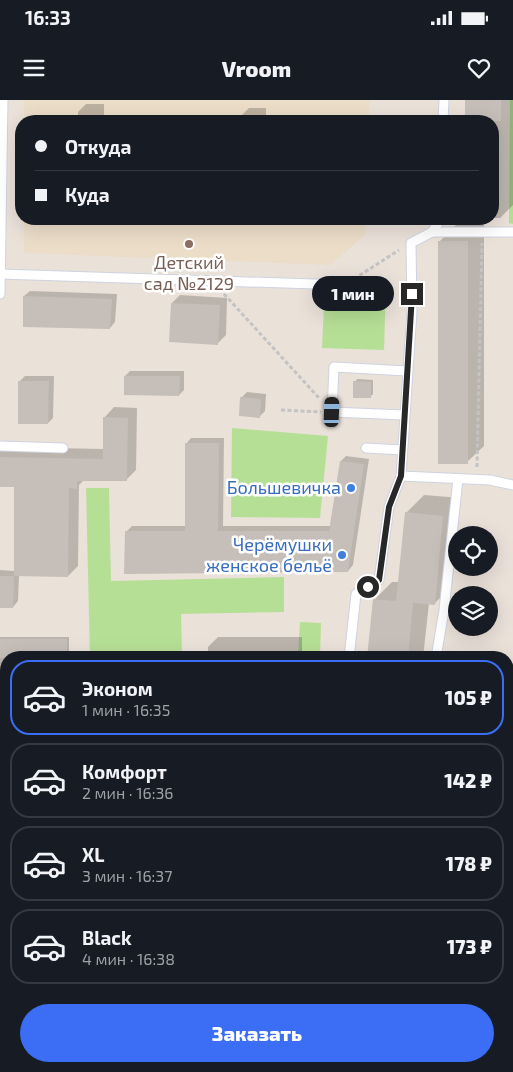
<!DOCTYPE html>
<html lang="ru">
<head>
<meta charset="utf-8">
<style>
  :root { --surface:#171b24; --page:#242831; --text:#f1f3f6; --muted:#9ea1a6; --line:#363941; --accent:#3b6ef4 }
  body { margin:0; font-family:"Exo 2",sans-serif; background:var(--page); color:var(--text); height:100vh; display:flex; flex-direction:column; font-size:19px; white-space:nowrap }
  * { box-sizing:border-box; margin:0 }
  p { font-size:16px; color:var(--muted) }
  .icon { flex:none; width:28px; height:28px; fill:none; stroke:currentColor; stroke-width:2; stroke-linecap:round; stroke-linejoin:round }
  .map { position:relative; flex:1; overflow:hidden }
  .panel { position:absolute; left:0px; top:551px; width:514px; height:421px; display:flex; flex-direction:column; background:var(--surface); border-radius:20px 20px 0 0; box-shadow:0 5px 20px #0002 }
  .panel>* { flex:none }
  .banner { position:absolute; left:15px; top:15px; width:484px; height:110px; border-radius:20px; box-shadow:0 5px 20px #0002; display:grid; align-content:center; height:110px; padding:0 20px; background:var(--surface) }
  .tools { position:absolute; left:448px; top:426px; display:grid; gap:10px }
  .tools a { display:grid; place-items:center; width:50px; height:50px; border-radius:50%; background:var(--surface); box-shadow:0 5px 20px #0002; font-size:25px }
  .end { position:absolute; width:22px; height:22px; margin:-11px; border:6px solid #272727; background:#fff; box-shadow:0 0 0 2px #fff }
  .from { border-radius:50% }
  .bubble { position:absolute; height:35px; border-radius:18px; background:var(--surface); box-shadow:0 5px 20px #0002; font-size:16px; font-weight:800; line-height:35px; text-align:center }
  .car { position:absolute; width:15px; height:30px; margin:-15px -8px; border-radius:6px; box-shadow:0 0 4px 1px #0007; background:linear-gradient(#222 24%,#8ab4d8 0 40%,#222 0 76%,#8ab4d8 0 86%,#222 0) }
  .banner b { display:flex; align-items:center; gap:18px; height:48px; font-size:19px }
  .banner b+b { border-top:1px solid var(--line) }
  .banner i { width:12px; height:12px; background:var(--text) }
  ul { padding:9px 0 0; list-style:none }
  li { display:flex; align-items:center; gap:15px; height:75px; margin:0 10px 8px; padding:0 10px; border:2px solid var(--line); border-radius:20px }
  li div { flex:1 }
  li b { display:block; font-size:19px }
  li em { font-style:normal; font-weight:800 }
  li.active { border-color:var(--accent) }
  li>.icon { width:45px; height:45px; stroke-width:1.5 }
  .button { display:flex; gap:10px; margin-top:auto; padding:10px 20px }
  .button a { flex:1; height:58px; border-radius:30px; background:var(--accent); color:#fff; font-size:20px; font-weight:800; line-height:58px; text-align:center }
  .status { display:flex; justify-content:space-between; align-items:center; height:35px; padding:0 25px; background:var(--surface); direction:ltr }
  .status svg { height:14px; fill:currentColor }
  header { display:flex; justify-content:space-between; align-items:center; height:65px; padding:0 20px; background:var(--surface); font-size:22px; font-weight:800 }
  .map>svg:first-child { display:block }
  .education { fill:#ebddc8 }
  .green { fill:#b6df96 }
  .shadow { fill:#0003 }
  .building { fill:#c5beb9 }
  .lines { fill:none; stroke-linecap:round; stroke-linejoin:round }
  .lane-casing { stroke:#ced3e0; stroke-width:11 }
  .secondary-casing { stroke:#ced3e0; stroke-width:26 }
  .path { stroke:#c3c3c3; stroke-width:3; stroke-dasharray:4 2.5; stroke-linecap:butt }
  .lane { stroke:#fff; stroke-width:9 }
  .secondary { stroke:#fff; stroke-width:24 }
  .route { stroke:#272727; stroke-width:6 }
  .education-dot { fill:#8d6e63; stroke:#fff; stroke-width:2 }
  .shop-dot { fill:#3f7fe0; stroke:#fff; stroke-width:2 }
  .labels { text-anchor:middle; stroke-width:5; stroke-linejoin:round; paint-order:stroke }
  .education-label { font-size:18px; fill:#785e54; stroke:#fff }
  .shop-label { font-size:18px; fill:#366cbe; stroke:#fff; text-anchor:end }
</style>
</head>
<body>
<div class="status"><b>16:33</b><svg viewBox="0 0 49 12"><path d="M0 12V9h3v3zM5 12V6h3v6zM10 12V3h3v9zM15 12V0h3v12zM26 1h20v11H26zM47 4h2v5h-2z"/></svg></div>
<header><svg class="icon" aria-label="menu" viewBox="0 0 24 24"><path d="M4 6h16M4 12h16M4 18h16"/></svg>Vroom<svg class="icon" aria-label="heart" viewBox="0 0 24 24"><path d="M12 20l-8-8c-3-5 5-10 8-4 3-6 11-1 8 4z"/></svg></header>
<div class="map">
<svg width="513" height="972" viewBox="0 0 513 972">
  <rect width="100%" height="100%" fill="#eae1d9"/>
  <g class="education">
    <rect x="24" y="0" width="345" height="21"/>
    <polygon points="24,119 366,119 365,135 330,165 24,153"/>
    <polygon points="154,966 404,966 403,972 154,972"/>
  </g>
  <g class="green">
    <polygon points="510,0 513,0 513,124 509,123"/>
    <polygon points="359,181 386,182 384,250 322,248 324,204 357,206"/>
    <polygon points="232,328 328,336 320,418 231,417"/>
    <polygon points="86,388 109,388 111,481 284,477 284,512 181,514 182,557 90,557"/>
    <polygon points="300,522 321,523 320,557 298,557"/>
    <rect x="0" y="897" width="6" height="40"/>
  </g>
  <g class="shadow">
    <polygon points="466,0 513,0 513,105 500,118 492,118 492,21 466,21"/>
    <polygon points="86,4 104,4 104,20 241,21 78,21 78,12"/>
    <polygon points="249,8 266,8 266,21 241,21 241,16"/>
    <polygon points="456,125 484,125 484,346 467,362 439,142"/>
    <polygon points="30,191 117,194 115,222 110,228 24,226 24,196"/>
    <polygon points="180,195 227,198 226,235 217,244 172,203"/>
    <polygon points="130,271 184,271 184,290 179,295 125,276"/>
    <polygon points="25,276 54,276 53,318 48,323 19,282"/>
    <polygon points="357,279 373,280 373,294 370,297 355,282"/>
    <polygon points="247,292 266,294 265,311 259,317 241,298"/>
    <polygon points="114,307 137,308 136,370 126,380 84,380 79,385 78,466 68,476 19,475 18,501 13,507 0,507 0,470 15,471 15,386 0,386 0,347 104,349 104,318"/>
    <polygon points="191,338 224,338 223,426 331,426 341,361 346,356 369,359 353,465 348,471 127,431 132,426 187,426 186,344"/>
    <polygon points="424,395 461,398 452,486 434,504 429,503 423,558 368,558 374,500 392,482 399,482 406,413"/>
    <polygon points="0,537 69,537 69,558 6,558 6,575 0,575"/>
    <polygon points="218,537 302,537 302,558 208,558 208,547"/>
    <rect x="0" y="742" width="6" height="54"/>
  </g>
  <g class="building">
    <rect x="465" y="0" width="36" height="21"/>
    <rect x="438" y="141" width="30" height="223"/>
    <polygon points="23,196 112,199 110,229 23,227"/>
    <polygon points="171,203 220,205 218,245 169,242"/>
    <polygon points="124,276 180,276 179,296 124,295"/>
    <polygon points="18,281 49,281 48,324 18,324"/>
    <polygon points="353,281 371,282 371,298 353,298"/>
    <polygon points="240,297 261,299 260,318 239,316"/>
    <polygon points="103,317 128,318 127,381 77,381 77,389 69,388 68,477 14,476 14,387 0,387 0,357 103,359"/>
    <polygon points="185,343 219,343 218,431 329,431 340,361 364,364 348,472 124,474 125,431 185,431"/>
    <polygon points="405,412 443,416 435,505 413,503 408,558 367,558 373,499 396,501"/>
    <polygon points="0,476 14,476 13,508 0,508"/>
    <rect x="0" y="539" width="67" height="19"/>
  </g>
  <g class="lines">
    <defs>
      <g id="lane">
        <polyline points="443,21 444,0"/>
        <polyline points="441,119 432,132 411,143 412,211 401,376 490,380 513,385"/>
        <polyline points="432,132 513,132"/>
        <polyline points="0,174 345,185"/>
        <polyline points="0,194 3,0"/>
        <polyline points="404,315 332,312 334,267 407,271"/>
        <polyline points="0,346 63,348"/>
        <polyline points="366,348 402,350"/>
        <polyline points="349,558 356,494 379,480 389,407 401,376"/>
        <polyline points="436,558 444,510 458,379"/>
        <polyline points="0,814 6,814"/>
        <polyline points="68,966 68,972"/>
      </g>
      <g id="secondary">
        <polyline points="0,710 6,710"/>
        <polyline points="508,724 513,685"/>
        <polyline points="474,972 475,966"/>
      </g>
    </defs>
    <use href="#lane" class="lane-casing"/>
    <use href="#secondary" class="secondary-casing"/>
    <g class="path">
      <polyline points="354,179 399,150"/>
      <polyline points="224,194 319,298"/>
      <polyline points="281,310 321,312"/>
      <polyline points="477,367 482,143"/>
      <polyline points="130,966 131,972"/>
    </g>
    <use href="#lane" class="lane"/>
    <use href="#secondary" class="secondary"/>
  </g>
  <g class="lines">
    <polyline class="route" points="368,487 379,480 389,407 401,376 412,194"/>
  </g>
  <circle class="education-dot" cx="189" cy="144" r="5"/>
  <g class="shop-dot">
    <circle cx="351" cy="388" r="5"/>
    <circle cx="342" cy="455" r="5"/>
  </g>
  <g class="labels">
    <g class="education-label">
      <text x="189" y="169">Детский<tspan x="189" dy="21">сад №2129</tspan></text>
    </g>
    <g class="shop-label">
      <text x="341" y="394">Большевичка</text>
      <text x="332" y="451">Черёмушки<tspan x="332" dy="21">женское бельё</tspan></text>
    </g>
  </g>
</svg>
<div class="tools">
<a><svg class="icon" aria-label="locate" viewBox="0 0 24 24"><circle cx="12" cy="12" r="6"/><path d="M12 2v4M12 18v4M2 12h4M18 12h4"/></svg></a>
<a><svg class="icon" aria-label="layers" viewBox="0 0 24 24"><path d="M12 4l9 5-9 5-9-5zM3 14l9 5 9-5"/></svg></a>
</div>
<i class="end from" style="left:368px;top:487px"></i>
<i class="end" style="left:412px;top:194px"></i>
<div class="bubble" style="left:312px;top:176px;width:82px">1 мин</div>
<i class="car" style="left:332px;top:312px;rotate:2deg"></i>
<div class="banner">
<b><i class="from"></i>Откуда</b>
<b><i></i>Куда</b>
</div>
<section class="panel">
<ul>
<li class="active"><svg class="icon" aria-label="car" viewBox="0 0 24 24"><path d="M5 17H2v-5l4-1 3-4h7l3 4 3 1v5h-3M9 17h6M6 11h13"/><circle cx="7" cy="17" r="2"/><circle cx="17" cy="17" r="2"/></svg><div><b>Эконом</b><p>1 мин · 16:35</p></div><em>105 ₽</em></li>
<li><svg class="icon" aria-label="car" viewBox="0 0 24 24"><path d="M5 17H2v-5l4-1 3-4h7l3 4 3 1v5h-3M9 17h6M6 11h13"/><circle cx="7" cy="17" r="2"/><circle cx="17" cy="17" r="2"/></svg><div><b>Комфорт</b><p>2 мин · 16:36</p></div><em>142 ₽</em></li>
<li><svg class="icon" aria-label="car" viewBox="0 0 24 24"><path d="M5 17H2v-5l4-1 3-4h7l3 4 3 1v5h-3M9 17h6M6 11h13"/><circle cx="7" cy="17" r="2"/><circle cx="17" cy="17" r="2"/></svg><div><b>XL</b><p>3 мин · 16:37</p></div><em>178 ₽</em></li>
<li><svg class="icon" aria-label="car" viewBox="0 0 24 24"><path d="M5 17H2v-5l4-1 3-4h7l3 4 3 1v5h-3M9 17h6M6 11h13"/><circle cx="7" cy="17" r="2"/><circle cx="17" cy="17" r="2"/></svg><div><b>Black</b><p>4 мин · 16:38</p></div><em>173 ₽</em></li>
</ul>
<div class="button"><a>Заказать</a></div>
</section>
</div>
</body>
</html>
